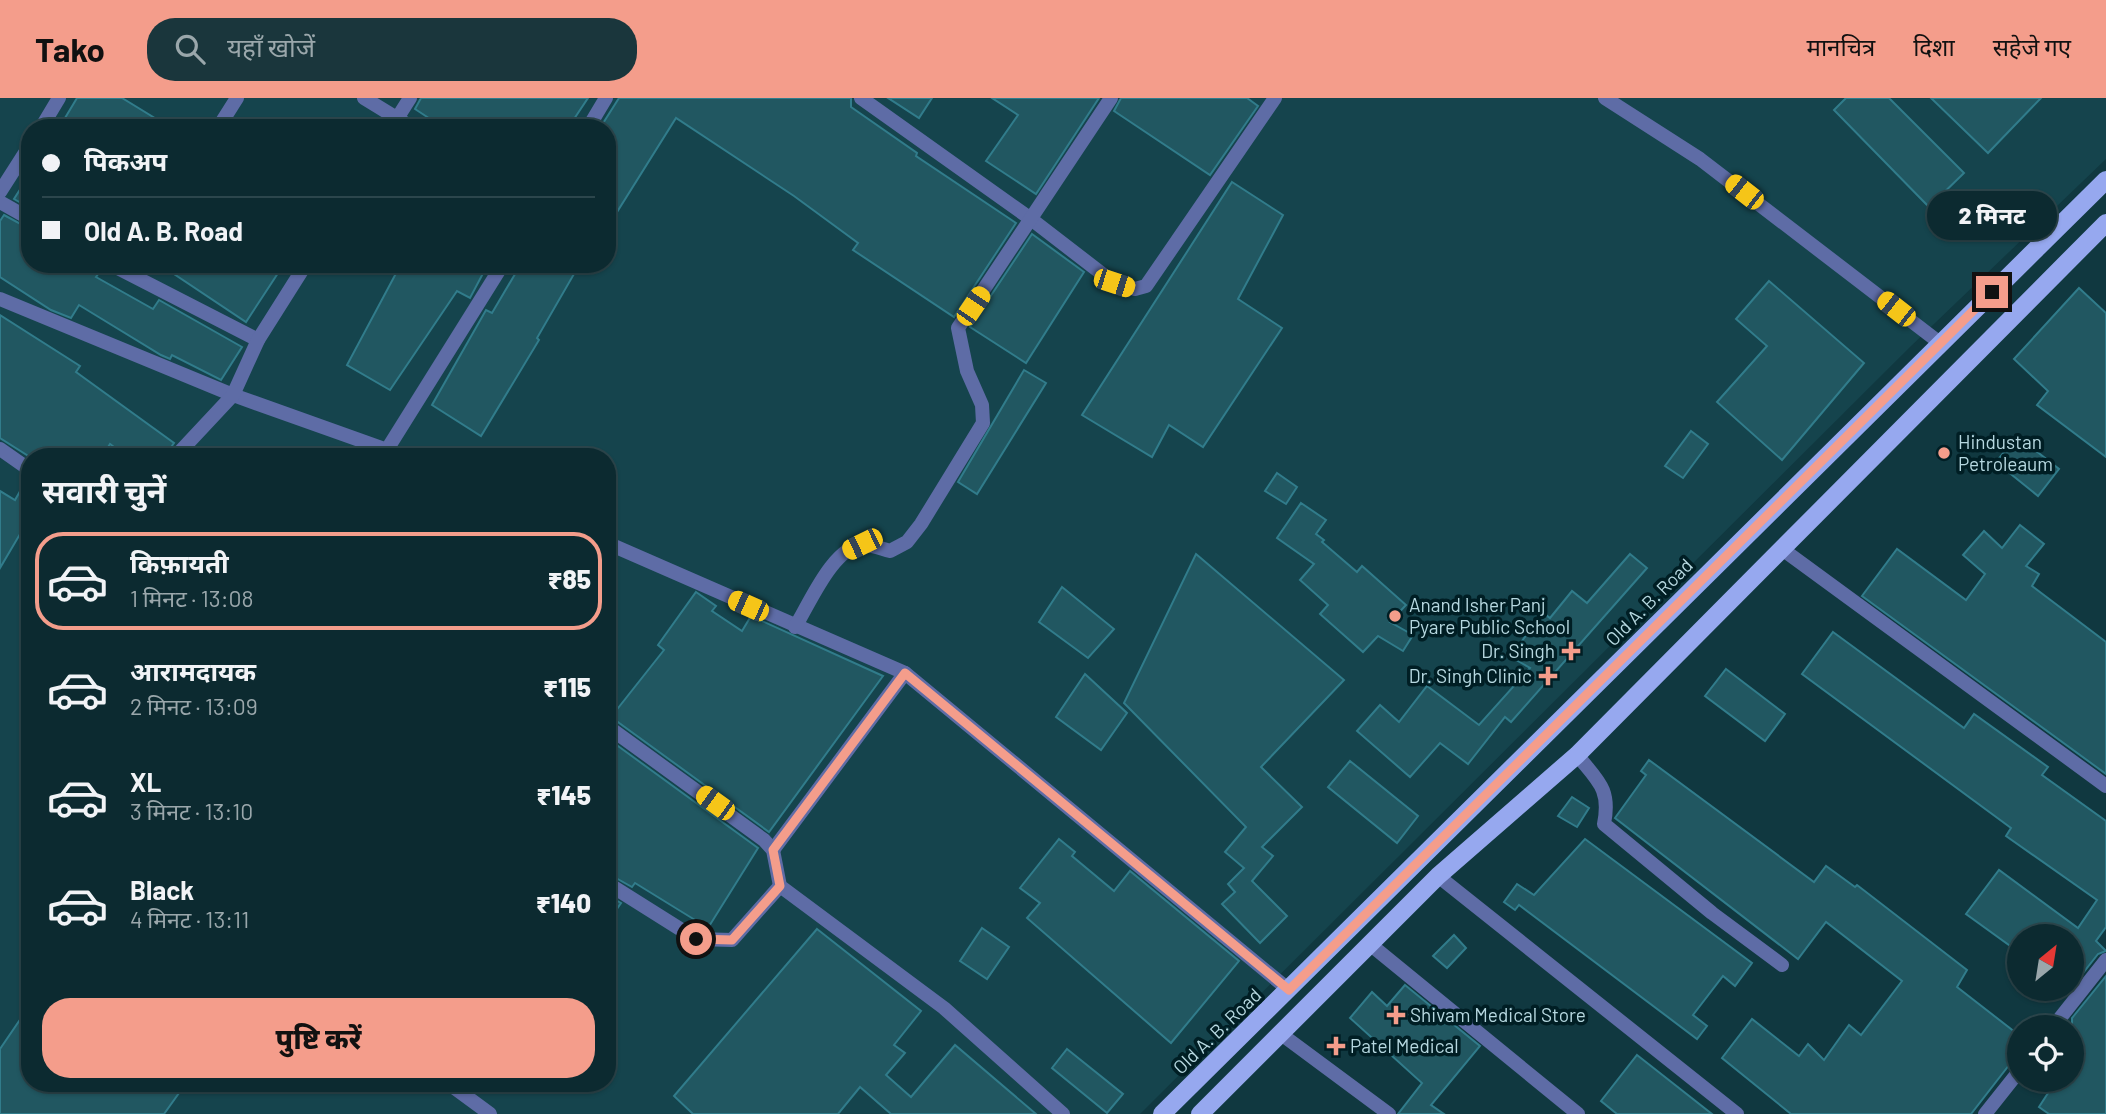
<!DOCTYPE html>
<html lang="hi">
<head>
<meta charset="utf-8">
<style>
  :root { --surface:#0c2a30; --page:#1a363c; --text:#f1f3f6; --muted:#9aa7ab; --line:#2c464c; --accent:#f49d8b }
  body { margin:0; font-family:Barlow,"Noto Sans Devanagari",sans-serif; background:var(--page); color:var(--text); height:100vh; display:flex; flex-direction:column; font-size:26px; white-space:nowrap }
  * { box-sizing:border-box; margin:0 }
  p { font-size:23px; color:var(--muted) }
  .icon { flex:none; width:38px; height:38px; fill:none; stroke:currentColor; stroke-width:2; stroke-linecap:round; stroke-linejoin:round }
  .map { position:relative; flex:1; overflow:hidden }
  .side { position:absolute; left:21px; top:350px; width:595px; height:644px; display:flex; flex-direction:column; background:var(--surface); border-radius:28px; box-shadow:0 2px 5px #0004,0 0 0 2px var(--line) }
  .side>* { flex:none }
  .hud { position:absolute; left:21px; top:21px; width:595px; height:154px; border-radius:28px; box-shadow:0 2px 5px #0004,0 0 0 2px var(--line); display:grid; align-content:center; height:154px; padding:0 21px; background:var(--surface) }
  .needle { width:46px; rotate:30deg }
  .tools { position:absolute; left:2007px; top:826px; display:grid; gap:14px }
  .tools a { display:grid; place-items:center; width:77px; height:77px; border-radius:50%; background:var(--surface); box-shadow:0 2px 5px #0004,0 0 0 2px var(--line); font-size:35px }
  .end { position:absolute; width:32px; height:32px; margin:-16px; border:9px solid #f49d8b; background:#111; box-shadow:0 0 0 4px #111 }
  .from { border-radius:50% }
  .bubble { position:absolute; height:49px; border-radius:24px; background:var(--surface); box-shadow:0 2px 5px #0004,0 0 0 2px var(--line); font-size:23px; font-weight:800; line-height:49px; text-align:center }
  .car { position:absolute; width:21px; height:42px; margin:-21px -10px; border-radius:9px; box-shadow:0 0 5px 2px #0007; background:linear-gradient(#f5c518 24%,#345 0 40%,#f5c518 0 76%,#345 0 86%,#f5c518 0) }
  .hud b { display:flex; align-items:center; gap:24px; height:66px; font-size:26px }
  .hud b+b { border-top:2px solid var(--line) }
  .hud i { width:18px; height:18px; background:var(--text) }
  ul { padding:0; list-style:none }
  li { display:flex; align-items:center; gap:21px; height:98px; margin:0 14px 10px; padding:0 7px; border:4px solid transparent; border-radius:28px }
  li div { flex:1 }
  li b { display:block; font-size:26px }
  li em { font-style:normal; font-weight:800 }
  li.selected { border-color:var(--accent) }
  li>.icon { width:63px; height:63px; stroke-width:1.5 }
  h2 { padding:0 21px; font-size:32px; line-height:84px }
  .button { display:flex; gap:14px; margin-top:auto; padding:14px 21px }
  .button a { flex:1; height:80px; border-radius:28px; background:var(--accent); color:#111; font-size:28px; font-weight:800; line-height:80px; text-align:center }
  header { display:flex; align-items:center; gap:42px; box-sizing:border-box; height:98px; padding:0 35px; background:var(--accent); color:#111 }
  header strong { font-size:33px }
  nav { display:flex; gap:38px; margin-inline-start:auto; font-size:24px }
  .search { width:490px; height:63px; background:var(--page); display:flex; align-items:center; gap:18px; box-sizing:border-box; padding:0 24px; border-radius:28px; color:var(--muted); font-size:26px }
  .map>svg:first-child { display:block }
  .built { fill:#15444d; fill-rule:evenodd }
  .building { fill:#215761; stroke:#317c8b; stroke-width:2 }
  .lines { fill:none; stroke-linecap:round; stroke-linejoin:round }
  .street { stroke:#5e6ca6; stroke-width:14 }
  .primary { stroke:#96a8ef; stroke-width:18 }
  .route { stroke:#f49d8b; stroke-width:9 }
  .poi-dot { fill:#f49d8b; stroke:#001e24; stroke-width:2.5 }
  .labels { text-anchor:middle; stroke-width:7; stroke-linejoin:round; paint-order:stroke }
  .poi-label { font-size:19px; fill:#b6d8e0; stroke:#001e24; text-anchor:start }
  .street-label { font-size:19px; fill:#b6d8e0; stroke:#001e24 }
</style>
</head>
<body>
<header>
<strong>Tako</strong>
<div class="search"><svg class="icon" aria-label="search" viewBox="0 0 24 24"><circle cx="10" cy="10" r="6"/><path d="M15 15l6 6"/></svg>यहाँ खोजें</div>
<nav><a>मानचित्र</a><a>दिशा</a><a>सहेजे गए</a></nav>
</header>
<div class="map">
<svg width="2106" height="1016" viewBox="0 0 2106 1016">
  <rect width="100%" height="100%" fill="#103840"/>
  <path class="built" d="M 0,0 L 2106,0 L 2106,61 L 1911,248 L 1140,1016 L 0,1016 ZM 30,30 L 607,30 L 607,166 L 30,166 ZM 30,359 L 607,359 L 607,985 L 30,985 Z"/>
  <g class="building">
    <polygon points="77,0 122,0 171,30 59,30"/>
    <polygon points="421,0 588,0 568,30 444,30 415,11"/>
    <polygon points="619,0 851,0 851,9 917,55 916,58 1016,125 954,219 853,152 858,145 794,98 676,20 607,130 607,30 600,30"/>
    <polygon points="888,0 932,0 919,20"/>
    <polygon points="992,0 1099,0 1036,96 986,63 1018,17"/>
    <polygon points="1121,0 1247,0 1258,8 1210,77 1114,13"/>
    <polygon points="1846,0 1889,0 1964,75 1929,109 1834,12"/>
    <polygon points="1931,0 2041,0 1988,55"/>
    <polygon points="30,76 30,110 14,101"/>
    <polygon points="1232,84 1283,117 1238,201 1282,230 1203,349 1169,327 1152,359 1082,317"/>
    <polygon points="4,117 30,131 30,166 85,166 99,175 96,179 153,211 159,202 242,249 221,282 172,257 170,261 161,257 79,207 71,220 51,212 0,179 0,123"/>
    <polygon points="1032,136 1084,174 1026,265 970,229"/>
    <polygon points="159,166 284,166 246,224"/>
    <polygon points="401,166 488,166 470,200 457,193 390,292 347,267"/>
    <polygon points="521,166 556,166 574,176 537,240 539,242 481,338 432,307 486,212 492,215"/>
    <polygon points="1769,183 1864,265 1782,362 1717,304 1767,248 1736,221"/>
    <polygon points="2079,190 2106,215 2106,359 2037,307 2048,293 2014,261"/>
    <polygon points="0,217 80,268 76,274 174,345 164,359 127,359 110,346 102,359 30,359 0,340"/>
    <polygon points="1024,272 1046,285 977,396 958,384"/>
    <polygon points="1691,333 1708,346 1683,380 1665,368"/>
    <polygon points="2017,338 2059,371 2038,398 1996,364"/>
    <polygon points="1277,375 1297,389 1286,406 1265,393"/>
    <polygon points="27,381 30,382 30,435 23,431 0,470 0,393 15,402"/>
    <polygon points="1301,405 1326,422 1316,436 1324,442 1322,444 1357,474 1362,468 1406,507 1390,524 1413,537 1403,553 1378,538 1363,554 1320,516 1328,507 1300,482 1314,466 1277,440"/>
    <polygon points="2020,427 2044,446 2026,468 2039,476 2032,488 2106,544 2106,676 1862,498 1897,451 1966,502 1985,476 1963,457 1984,433 2002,450"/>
    <polygon points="1196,456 1344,582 1261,669 1302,709 1262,749 1273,758 1252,783 1287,818 1260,845 1222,806 1235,794 1228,786 1244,770 1225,754 1246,729 1124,605"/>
    <polygon points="1630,456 1647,470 1511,624 1505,619 1468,666 1440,645 1410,679 1357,633 1380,607 1399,624 1427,588 1479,627 1530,570 1511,559 1542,514 1550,520 1572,493 1587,505"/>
    <polygon points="1062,489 1114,531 1088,560 1039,524"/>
    <polygon points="696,494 716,508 712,513 742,533 751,518 883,578 769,734 611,619 664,552 658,547"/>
    <polygon points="1833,534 1964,630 1974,616 2048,669 2042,677 2106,723 2106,829 2096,843 2106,853 2098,856 2072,889 2072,838 2020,838 2020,855 1966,816 1999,772 2078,830 2097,802 2006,738 2011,730 1802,576"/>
    <polygon points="1726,571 1785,616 1765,643 1705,598"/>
    <polygon points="1085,576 1127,615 1101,652 1056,619"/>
    <polygon points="607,640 758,750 708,830 635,785 632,789 607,775"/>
    <polygon points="1649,662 1814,784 1826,768 1855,789 1857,787 1967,872 1957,889 2020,938 2020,953 1971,1016 1791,1016 1722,960 1752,921 1799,958 1808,946 1824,962 1849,927 1861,937 1902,883 1826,824 1798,861 1615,720 1646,677 1641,673"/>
    <polygon points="1350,663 1418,718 1397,745 1328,689"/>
    <polygon points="1572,699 1589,710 1577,729 1558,718"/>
    <polygon points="1059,741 1075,754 1072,758 1114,793 1130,773 1239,863 1171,945 1027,820 1040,805 1020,790"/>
    <polygon points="1585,741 1752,865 1735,888 1723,878 1693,917 1707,928 1697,941 1519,807 1515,812 1504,804 1517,786 1534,797"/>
    <polygon points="607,797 621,805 607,825"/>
    <polygon points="982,830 1009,849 987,881 960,863"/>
    <polygon points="817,831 921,913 894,947 905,955 886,977 911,999 955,947 1036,1016 891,1016 860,989 838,1016 693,1016 674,998"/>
    <polygon points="1454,837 1466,850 1447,870 1433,858"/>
    <polygon points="2106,878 2106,1016 2049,1016 2039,1009 2050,992 2036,982 2072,982 2072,920"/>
    <polygon points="1405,887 1480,948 1431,1007 1444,1016 1398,1016 1422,985 1350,920 1372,894 1387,908"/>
    <polygon points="30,907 30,985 165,985 179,995 164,1016 0,1016 0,951"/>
    <polygon points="1067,951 1123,996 1107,1015 1052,970"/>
    <polygon points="1637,957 1712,1016 1617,1016 1601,1003"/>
  </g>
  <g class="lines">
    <g class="street">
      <polyline points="364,0 413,30"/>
      <polyline points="861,0 1031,121 1114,185 1135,191 1146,188 1275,0"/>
      <polyline points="1605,0 1700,61 1940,245"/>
      <polyline points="41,30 59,0"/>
      <polyline points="218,30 237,0"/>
      <polyline points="391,30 410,0"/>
      <polyline points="588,30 606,0"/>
      <polyline points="0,94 30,47"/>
      <polyline points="0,104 30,121"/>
      <polyline points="110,166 258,242"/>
      <polyline points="0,201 233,297 407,359"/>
      <polyline points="388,350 503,166"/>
      <polyline points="0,351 30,372"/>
      <polyline points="175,359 233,297 258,242 306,166"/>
      <polyline points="607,445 905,575 1289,892"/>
      <polyline points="1782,451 2106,688"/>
      <path d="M 795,529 C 809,507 833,448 863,447 C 871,446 882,451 890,453 L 907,444 L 921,426 L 983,325 L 982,307 L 967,273 L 958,230 L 1111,0"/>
      <polyline points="607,628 764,742 773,752 780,788 944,910 1063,1016"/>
      <path d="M 1577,657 C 1598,683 1611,691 1604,726 L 1712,815 L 1782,867"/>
      <polyline points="773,752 905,575"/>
      <polyline points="1438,778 1737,1016"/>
      <polyline points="607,785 696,841 732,842 780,788"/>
      <polyline points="1371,847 1578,1016"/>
      <polyline points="2053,929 2106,862"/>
      <polyline points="1281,936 1389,1016"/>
      <polyline points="448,985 490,1016"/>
      <polyline points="1985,1016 2020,972"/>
    </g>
    <g class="primary">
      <polyline points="1162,1016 2106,82"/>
      <polyline points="1200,1016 1438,778 1577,657 2106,125"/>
    </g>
  </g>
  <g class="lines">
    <polyline class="route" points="696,841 732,842 780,788 773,752 905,575 1289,892 1992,194"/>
  </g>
  <g class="poi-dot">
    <circle cx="1944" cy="355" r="7"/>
    <circle cx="1395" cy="518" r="7"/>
    <path d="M1567.5 542.5h7v7h7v7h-7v7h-7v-7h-7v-7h7z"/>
    <path d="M1544.5 567.5h7v7h7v7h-7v7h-7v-7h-7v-7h7z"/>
    <path d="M1392.5 906.5h7v7h7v7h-7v7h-7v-7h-7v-7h7z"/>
    <path d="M1332.5 937.5h7v7h7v7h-7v7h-7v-7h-7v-7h7z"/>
  </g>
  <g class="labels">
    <g class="poi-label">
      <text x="1958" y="351">Hindustan<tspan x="1958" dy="22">Petroleaum</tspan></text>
      <text x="1409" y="514">Anand Isher Panj<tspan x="1409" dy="22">Pyare Public School</tspan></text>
      <text x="1555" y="560" text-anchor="end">Dr. Singh</text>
      <text x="1532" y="585" text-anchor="end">Dr. Singh Clinic</text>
      <text x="1410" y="924">Shivam Medical Store</text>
      <text x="1350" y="955">Patel Medical</text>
    </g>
    <g class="street-label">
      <text transform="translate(1649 504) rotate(-45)" y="7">Old A. B. Road</text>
      <text transform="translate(1217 933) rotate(-44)" y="7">Old A. B. Road</text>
    </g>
  </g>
</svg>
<div class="tools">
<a><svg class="needle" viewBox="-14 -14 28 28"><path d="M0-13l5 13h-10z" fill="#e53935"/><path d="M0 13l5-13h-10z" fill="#9aa7ab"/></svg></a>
<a><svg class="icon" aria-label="locate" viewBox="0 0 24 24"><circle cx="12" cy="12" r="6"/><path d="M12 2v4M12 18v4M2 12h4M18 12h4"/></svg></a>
</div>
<i class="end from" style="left:696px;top:841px"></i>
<i class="end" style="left:1992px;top:194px"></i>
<div class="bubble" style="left:1927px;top:93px;width:130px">2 मिनट</div>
<i class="car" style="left:1744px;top:94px;rotate:308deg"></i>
<i class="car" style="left:1114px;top:185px;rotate:108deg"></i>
<i class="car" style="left:973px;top:208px;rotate:34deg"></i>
<i class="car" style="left:1896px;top:211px;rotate:308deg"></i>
<i class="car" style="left:862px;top:446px;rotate:244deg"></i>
<i class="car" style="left:748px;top:508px;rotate:294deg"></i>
<i class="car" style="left:715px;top:705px;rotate:306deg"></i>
<div class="hud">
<b><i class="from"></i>पिकअप</b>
<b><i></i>Old A. B. Road</b>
</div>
<section class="side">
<h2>सवारी चुनें</h2>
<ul>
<li class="selected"><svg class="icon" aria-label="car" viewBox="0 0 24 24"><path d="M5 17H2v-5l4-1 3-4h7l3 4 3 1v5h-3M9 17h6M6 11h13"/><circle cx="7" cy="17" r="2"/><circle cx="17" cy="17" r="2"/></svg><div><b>किफ़ायती</b><p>1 मिनट · 13:08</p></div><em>₹85</em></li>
<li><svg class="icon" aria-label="car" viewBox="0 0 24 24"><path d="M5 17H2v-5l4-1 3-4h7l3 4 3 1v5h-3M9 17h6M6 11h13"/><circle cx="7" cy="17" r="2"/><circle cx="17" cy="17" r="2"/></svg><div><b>आरामदायक</b><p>2 मिनट · 13:09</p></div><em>₹115</em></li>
<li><svg class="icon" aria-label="car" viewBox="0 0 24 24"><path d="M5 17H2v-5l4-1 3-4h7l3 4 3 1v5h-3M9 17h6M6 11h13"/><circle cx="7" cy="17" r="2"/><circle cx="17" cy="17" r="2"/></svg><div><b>XL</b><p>3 मिनट · 13:10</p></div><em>₹145</em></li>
<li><svg class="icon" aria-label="car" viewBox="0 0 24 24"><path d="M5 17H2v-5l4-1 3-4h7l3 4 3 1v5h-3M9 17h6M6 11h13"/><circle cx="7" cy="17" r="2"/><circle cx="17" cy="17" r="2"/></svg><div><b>Black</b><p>4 मिनट · 13:11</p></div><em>₹140</em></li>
</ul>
<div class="button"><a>पुष्टि करें</a></div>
</section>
</div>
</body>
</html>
